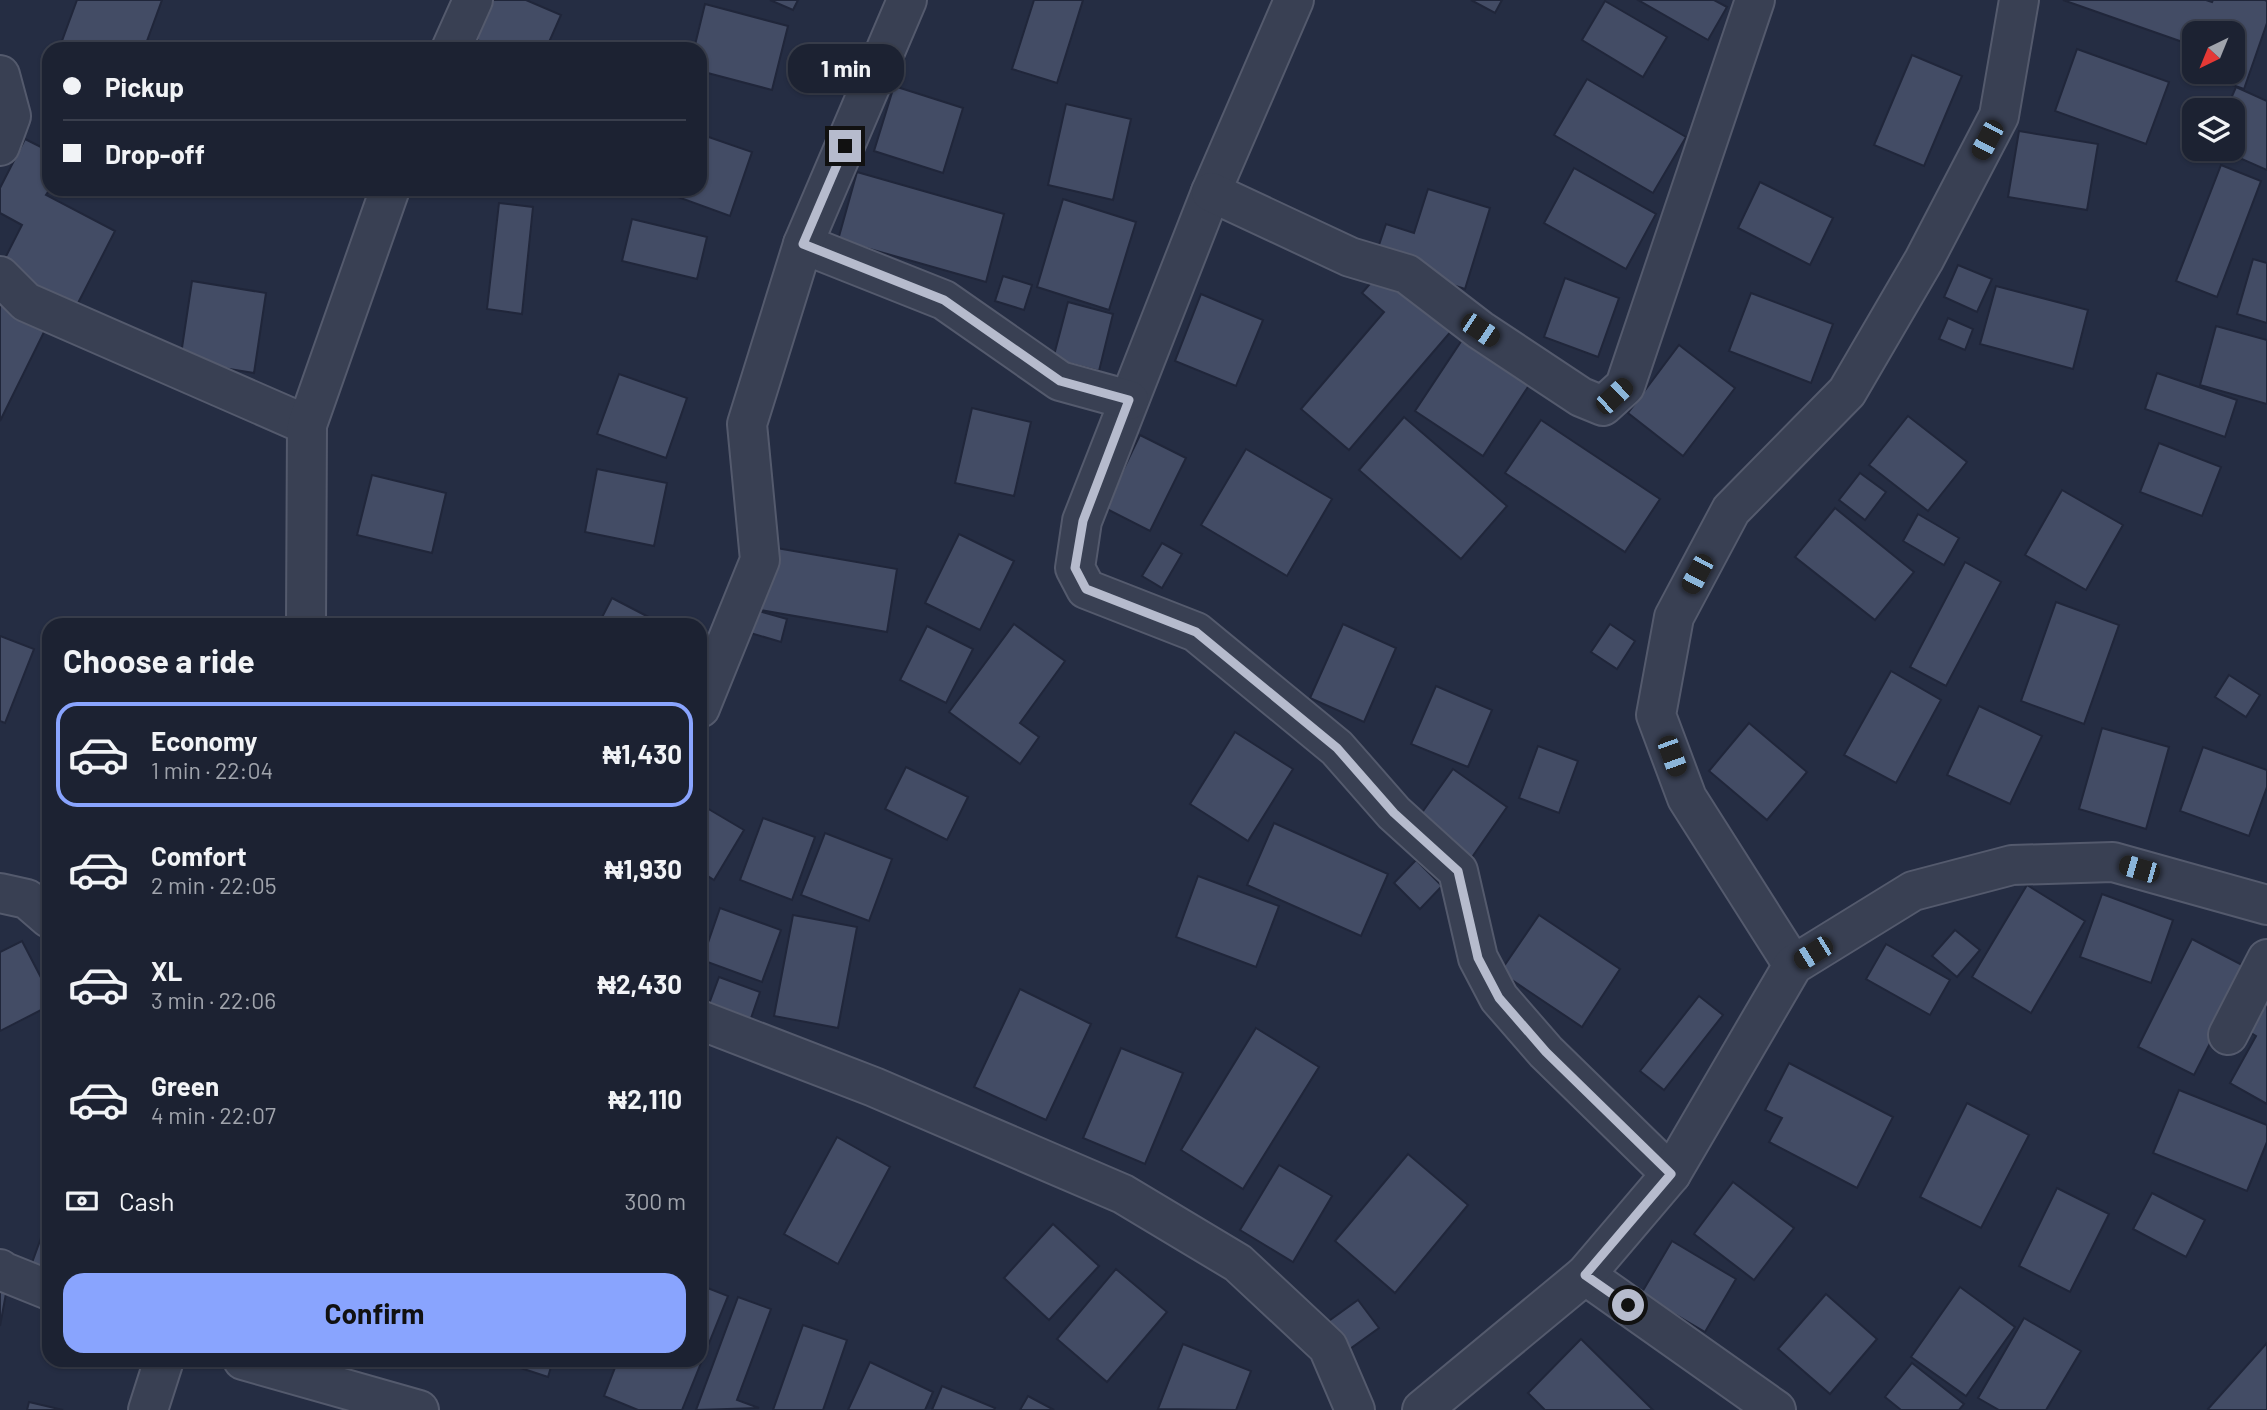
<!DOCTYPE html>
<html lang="en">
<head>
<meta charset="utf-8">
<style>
  :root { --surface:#1c2232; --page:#292f3e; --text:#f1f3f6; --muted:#a0a4ac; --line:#3a3f4d; --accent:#89a4fe }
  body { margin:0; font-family:Barlow,sans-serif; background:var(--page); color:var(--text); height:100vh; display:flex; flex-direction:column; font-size:26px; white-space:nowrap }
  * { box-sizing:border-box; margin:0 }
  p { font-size:23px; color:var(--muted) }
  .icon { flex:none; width:38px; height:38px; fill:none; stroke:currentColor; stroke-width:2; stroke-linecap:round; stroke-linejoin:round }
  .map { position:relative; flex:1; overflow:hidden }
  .drawer { position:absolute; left:42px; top:618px; width:665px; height:749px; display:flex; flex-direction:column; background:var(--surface); border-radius:21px; box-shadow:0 2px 5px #0004,0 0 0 2px var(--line) }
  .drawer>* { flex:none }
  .top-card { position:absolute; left:42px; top:42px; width:665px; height:154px; border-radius:21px; box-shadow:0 2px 5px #0004,0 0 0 2px var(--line); display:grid; align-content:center; height:154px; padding:0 21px; background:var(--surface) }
  .needle { width:46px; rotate:223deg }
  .buttons { position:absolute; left:2182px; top:21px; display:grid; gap:14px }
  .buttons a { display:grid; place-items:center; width:63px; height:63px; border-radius:14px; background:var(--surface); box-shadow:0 2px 5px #0004,0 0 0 2px var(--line); font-size:35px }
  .end { position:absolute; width:32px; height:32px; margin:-16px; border:9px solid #b6bbcd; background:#111; box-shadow:0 0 0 4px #111 }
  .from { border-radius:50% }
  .bubble { position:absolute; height:49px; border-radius:21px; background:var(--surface); box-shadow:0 2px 5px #0004,0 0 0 2px var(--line); font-size:23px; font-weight:700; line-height:49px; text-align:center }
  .car { position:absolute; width:21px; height:42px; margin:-21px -10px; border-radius:9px; box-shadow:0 0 5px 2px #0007; background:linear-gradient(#222 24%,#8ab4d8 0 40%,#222 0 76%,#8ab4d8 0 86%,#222 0) }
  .top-card b { display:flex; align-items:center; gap:24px; height:66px; font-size:26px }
  .top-card b+b { border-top:2px solid var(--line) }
  .top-card i { width:18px; height:18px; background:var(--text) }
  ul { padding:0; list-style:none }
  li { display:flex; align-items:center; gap:21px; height:105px; margin:0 14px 10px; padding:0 7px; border:4px solid transparent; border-radius:21px }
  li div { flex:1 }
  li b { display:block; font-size:26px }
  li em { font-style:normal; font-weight:700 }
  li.selected { border-color:var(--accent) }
  li>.icon { width:63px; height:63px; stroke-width:1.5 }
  h2 { padding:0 21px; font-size:32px; line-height:84px }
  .pay { display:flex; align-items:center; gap:18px; height:77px; padding:0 21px; font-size:26px }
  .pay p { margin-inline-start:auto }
  .primary-button { display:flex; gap:14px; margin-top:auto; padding:14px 21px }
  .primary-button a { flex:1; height:80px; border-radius:21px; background:var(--accent); color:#111; font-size:28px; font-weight:700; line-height:80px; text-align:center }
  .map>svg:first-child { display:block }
  .building { fill:#434c65; stroke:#20263a; stroke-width:2 }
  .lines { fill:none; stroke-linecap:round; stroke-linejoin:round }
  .minor-casing { stroke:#545a6d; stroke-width:42 }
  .minor { stroke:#394053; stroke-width:38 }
  .route { stroke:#b6bbcd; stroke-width:9 }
</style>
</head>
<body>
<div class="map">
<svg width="2267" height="1410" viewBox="0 0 2267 1410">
  <rect width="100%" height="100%" fill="#252d43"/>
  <g class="building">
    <polygon points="77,0 162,0 144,49 59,49"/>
    <polygon points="481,0 526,0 561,15 546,49 497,49 466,35"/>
    <polygon points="770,0 798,0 793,10"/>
    <polygon points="1034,0 1083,0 1057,83 1012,69"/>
    <polygon points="1471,0 1502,0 1495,13"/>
    <polygon points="1638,0 1714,0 1727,7 1708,40"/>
    <polygon points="2063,0 2206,0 2212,2 2213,0 2265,0 2267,1 2267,23 2244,89 2215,79 2217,72 2233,72 2233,33 2194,33 2194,46"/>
    <polygon points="1605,1 1667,37 1643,77 1582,40"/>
    <polygon points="705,4 788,26 772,90 700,71 700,49 694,49"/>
    <polygon points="2077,49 2169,82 2146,144 2055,111"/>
    <polygon points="1912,55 1962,76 1924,166 1874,145"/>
    <polygon points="1587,79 1686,137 1653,193 1554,135"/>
    <polygon points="894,86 963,108 943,173 874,151"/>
    <polygon points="2236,87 2267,101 2267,170 2219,149 2233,149 2233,110 2226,110"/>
    <polygon points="1066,104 1131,119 1113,200 1048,185"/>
    <polygon points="2019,131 2098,144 2087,210 2008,197"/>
    <polygon points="700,134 752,152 730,216 664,192 665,189 700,189"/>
    <polygon points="25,139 49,151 50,189 46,195 115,231 76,307 0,268 22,225 0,213 0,188"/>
    <polygon points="2221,165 2261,181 2217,297 2176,281"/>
    <polygon points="1574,168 1656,214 1626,269 1544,223"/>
    <polygon points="857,172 1004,214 986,282 838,240"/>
    <polygon points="1760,182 1833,218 1810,265 1738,228"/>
    <polygon points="1428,189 1490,208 1465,289 1374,260 1386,224 1414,233"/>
    <polygon points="1063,199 1136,222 1109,310 1037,287"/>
    <polygon points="499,203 533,207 522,314 487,309"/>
    <polygon points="632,219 707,237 697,279 622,261"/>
    <polygon points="2253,259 2267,263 2267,323 2237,314"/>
    <polygon points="1958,265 1992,279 1977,312 1944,297"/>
    <polygon points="1383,269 1453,329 1349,450 1301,409 1384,312 1362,293"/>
    <polygon points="1003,276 1032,285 1024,310 995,301"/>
    <polygon points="1565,278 1619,298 1598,357 1544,337"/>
    <polygon points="192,281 266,293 254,373 180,361"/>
    <polygon points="1996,286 2088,310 2073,369 1980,344"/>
    <polygon points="1751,293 1833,324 1811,383 1729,351"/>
    <polygon points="1201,294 1263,320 1236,386 1175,361"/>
    <polygon points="0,298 49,322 0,421"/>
    <polygon points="1068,302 1113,314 1099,371 1053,359"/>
    <polygon points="1948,318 1973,329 1965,350 1939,339"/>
    <polygon points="2216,326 2267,340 2267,404 2200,385"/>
    <polygon points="1470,328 1537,373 1483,456 1415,411"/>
    <polygon points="1679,345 1735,388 1683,456 1628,413"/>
    <polygon points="2157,373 2237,400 2225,437 2145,409"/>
    <polygon points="619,374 687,398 666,458 597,434"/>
    <polygon points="972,408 1031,422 1014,496 955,483"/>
    <polygon points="1908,416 1967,462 1928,511 1869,465"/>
    <polygon points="1404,417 1507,506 1461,559 1359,470"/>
    <polygon points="1541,420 1660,499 1625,552 1505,473"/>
    <polygon points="1140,435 1186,458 1150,531 1105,508"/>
    <polygon points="2159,443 2221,467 2202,516 2140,492"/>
    <polygon points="1246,449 1332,499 1287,576 1201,525"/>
    <polygon points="597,469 667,483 654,546 585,532"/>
    <polygon points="1860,473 1886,492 1865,520 1839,500"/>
    <polygon points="372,475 446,493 432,553 357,535"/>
    <polygon points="2062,490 2123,525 2086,590 2025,555"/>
    <polygon points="1835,508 1914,572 1875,620 1795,557"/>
    <polygon points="1918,514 1959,538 1944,565 1903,541"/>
    <polygon points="959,534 1014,561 980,630 925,603"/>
    <polygon points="1162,543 1182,554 1162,588 1142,576"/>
    <polygon points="765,546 897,569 887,632 754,609"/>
    <polygon points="1965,562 2001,582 1946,686 1910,667"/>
    <polygon points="612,598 664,625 598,625"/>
    <polygon points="2056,602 2119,625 2084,724 2021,701"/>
    <polygon points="744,607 787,619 781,642 737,629"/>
    <polygon points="1014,624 1065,661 1020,723 1039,737 1020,764 949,712"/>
    <polygon points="1343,624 1396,648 1364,722 1310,698"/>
    <polygon points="1610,624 1635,641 1617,669 1591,652"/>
    <polygon points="927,626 973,649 946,703 900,680"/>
    <polygon points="0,636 34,649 5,723 0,721"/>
    <polygon points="1891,671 1941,700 1896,783 1844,755"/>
    <polygon points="2229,675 2260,695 2246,717 2215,697"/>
    <polygon points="1436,686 1492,710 1468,767 1411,744"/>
    <polygon points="1979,706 2042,736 2010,804 1947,775"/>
    <polygon points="1749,723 1807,772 1767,820 1709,771"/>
    <polygon points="2102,728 2169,747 2146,829 2079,809"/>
    <polygon points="1235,732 1293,769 1248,841 1190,804"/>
    <polygon points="1538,746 1578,761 1559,813 1519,798"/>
    <polygon points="2203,747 2267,770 2267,787 2249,836 2180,811"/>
    <polygon points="906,767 968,797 947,840 885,809"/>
    <polygon points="1453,769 1507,807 1470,860 1416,821"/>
    <polygon points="700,804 744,830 714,880 700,871"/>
    <polygon points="763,818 815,837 792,900 740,880"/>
    <polygon points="1274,823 1388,874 1361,936 1247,885"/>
    <polygon points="825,833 892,859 869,921 801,895"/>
    <polygon points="1416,860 1442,886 1420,909 1394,883"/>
    <polygon points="1198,876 1279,906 1256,967 1176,937"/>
    <polygon points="2027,885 2085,921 2031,1013 1972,977"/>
    <polygon points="2102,894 2173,920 2151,983 2080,957"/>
    <polygon points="720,908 781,930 762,982 702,960"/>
    <polygon points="793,915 857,927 838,1028 774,1016"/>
    <polygon points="1539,915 1620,969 1582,1027 1500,972"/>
    <polygon points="1955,930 1980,950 1957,977 1932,956"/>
    <polygon points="2192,939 2248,968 2194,1075 2138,1047"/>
    <polygon points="22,941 49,993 49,1006 0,1031 0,952"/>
    <polygon points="1886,944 1950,980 1930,1015 1866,979"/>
    <polygon points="719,977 760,992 748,1027 706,1012"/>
    <polygon points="1020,989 1091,1024 1046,1120 974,1087"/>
    <polygon points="1699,996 1723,1015 1664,1090 1640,1071"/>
    <polygon points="2267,998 2267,1104 2230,1083 2256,1036 2248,1031"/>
    <polygon points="1256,1028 1319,1067 1243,1189 1181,1150"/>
    <polygon points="1121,1048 1183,1073 1145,1164 1083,1138"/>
    <polygon points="1789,1063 1893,1117 1857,1188 1769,1142 1782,1118 1765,1110"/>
    <polygon points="2179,1090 2267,1125 2267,1142 2247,1191 2153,1153"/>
    <polygon points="1967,1103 2029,1135 1981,1228 1920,1197"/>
    <polygon points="837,1137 890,1167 838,1264 784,1234"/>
    <polygon points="1408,1154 1468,1205 1395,1293 1335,1241"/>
    <polygon points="1279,1165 1332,1196 1293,1262 1240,1230"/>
    <polygon points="1733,1182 1794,1228 1754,1280 1694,1234"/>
    <polygon points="2057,1188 2109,1214 2070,1292 2019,1266"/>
    <polygon points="2152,1193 2205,1220 2186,1257 2133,1229"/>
    <polygon points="49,1216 49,1278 29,1271"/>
    <polygon points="1053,1224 1099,1266 1049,1320 1004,1278"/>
    <polygon points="1672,1241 1736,1279 1705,1332 1641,1294"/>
    <polygon points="1116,1269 1167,1312 1107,1382 1057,1339"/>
    <polygon points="700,1285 728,1296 682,1410 638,1410 604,1396 618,1360 700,1360"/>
    <polygon points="0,1286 7,1288 0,1326"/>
    <polygon points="1960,1287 2015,1327 1966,1396 1911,1357"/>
    <polygon points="1826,1294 1877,1339 1830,1394 1778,1349"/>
    <polygon points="738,1297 771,1309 737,1400 759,1408 696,1410"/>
    <polygon points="1358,1300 1379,1328 1347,1351 1326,1323"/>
    <polygon points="2024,1318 2081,1351 2046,1410 1999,1410 1978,1398"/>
    <polygon points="803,1325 847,1340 823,1410 773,1410"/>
    <polygon points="1581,1339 1653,1410 1545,1410 1528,1393"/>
    <polygon points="2267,1343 2267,1410 2209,1410 2208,1409"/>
    <polygon points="1183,1344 1251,1371 1236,1410 1158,1409"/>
    <polygon points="496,1360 553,1360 548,1377"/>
    <polygon points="870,1362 933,1392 925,1410 848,1410"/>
    <polygon points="1912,1363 1964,1404 1959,1410 1901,1410 1885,1397"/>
    <polygon points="942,1386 995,1408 994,1410 932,1410"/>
    <polygon points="1028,1396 1054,1410 1020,1410"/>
    <polygon points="29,1402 63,1410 27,1410"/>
  </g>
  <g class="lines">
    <defs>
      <g id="minor">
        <polyline points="1294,0 1211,192 1082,521 1075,568 1086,589 1196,632 1337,748 1394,813 1458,871 1478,958 1499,998 1546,1052 1671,1174"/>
        <polyline points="451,49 473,0"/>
        <polyline points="0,75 11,116 0,146"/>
        <polyline points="1211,192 1350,257 1407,274 1480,330 1581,397 1603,406 1625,386 1755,0"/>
        <polyline points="803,244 944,300 1060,381 1129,400"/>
        <polyline points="0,276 26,302 307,425"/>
        <polyline points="306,625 307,425 390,189"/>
        <polyline points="700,708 760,560 747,424 803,244 907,0"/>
        <polyline points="0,893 27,899 49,918"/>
        <polyline points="1793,965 1687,798 1656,715 1674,617 1731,510 1847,392 1924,260 1999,116 2019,0"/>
        <polyline points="700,1020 874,1087 1123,1194 1238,1263 1328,1347 1355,1410"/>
        <polyline points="2228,1035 2267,959"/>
        <polyline points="0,1269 4,1272 49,1290"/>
        <polyline points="1585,1275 1776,1410"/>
        <polyline points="243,1360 419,1410"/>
        <polyline points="148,1410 164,1360"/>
        <polyline points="1422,1410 1585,1275 1671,1174 1793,965 1913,891 2012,865 2113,862 2267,905"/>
      </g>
    </defs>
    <use href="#minor" class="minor-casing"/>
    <use href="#minor" class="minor"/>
  </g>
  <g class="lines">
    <polyline class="route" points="845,146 803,244 944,300 1060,381 1129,400 1083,521 1075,568 1086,589 1196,632 1337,748 1394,813 1458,871 1478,958 1499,998 1546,1052 1671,1174 1585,1275 1628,1305"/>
  </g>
</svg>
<div class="buttons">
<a><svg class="needle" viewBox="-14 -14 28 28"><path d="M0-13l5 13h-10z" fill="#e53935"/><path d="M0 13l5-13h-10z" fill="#a0a4ac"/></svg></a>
<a><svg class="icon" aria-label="layers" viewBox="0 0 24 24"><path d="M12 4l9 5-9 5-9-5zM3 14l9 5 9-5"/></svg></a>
</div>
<i class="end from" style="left:1628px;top:1305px"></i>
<i class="end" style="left:845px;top:146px"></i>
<div class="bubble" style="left:788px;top:44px;width:116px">1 min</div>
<i class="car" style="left:1987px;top:140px;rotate:208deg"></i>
<i class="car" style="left:1480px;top:330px;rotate:124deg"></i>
<i class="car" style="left:1614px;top:396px;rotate:47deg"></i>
<i class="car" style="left:1697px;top:574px;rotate:208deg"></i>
<i class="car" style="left:1672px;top:756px;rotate:160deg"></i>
<i class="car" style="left:2139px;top:869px;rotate:286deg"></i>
<i class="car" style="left:1813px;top:953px;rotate:238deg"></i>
<div class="top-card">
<b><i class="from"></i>Pickup</b>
<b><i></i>Drop-off</b>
</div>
<section class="drawer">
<h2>Choose a ride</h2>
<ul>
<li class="selected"><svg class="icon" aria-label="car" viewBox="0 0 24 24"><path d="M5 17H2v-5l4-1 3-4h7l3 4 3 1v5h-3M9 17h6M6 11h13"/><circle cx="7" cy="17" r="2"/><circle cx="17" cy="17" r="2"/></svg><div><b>Economy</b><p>1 min · 22:04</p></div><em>₦1,430</em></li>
<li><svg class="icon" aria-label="car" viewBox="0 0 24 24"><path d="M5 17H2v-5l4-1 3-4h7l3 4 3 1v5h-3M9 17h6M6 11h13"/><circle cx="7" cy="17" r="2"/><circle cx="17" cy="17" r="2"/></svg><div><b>Comfort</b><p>2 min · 22:05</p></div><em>₦1,930</em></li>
<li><svg class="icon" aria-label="car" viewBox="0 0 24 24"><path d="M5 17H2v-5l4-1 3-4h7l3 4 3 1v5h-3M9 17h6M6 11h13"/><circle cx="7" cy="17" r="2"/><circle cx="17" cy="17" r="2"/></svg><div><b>XL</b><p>3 min · 22:06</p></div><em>₦2,430</em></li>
<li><svg class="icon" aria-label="car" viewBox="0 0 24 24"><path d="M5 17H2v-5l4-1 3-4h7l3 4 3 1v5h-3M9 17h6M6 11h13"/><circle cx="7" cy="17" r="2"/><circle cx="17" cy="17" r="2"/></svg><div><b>Green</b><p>4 min · 22:07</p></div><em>₦2,110</em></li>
</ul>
<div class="pay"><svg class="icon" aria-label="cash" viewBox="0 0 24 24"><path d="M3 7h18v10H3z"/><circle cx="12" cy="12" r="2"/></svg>Cash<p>300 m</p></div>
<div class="primary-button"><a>Confirm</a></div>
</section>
</div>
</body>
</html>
